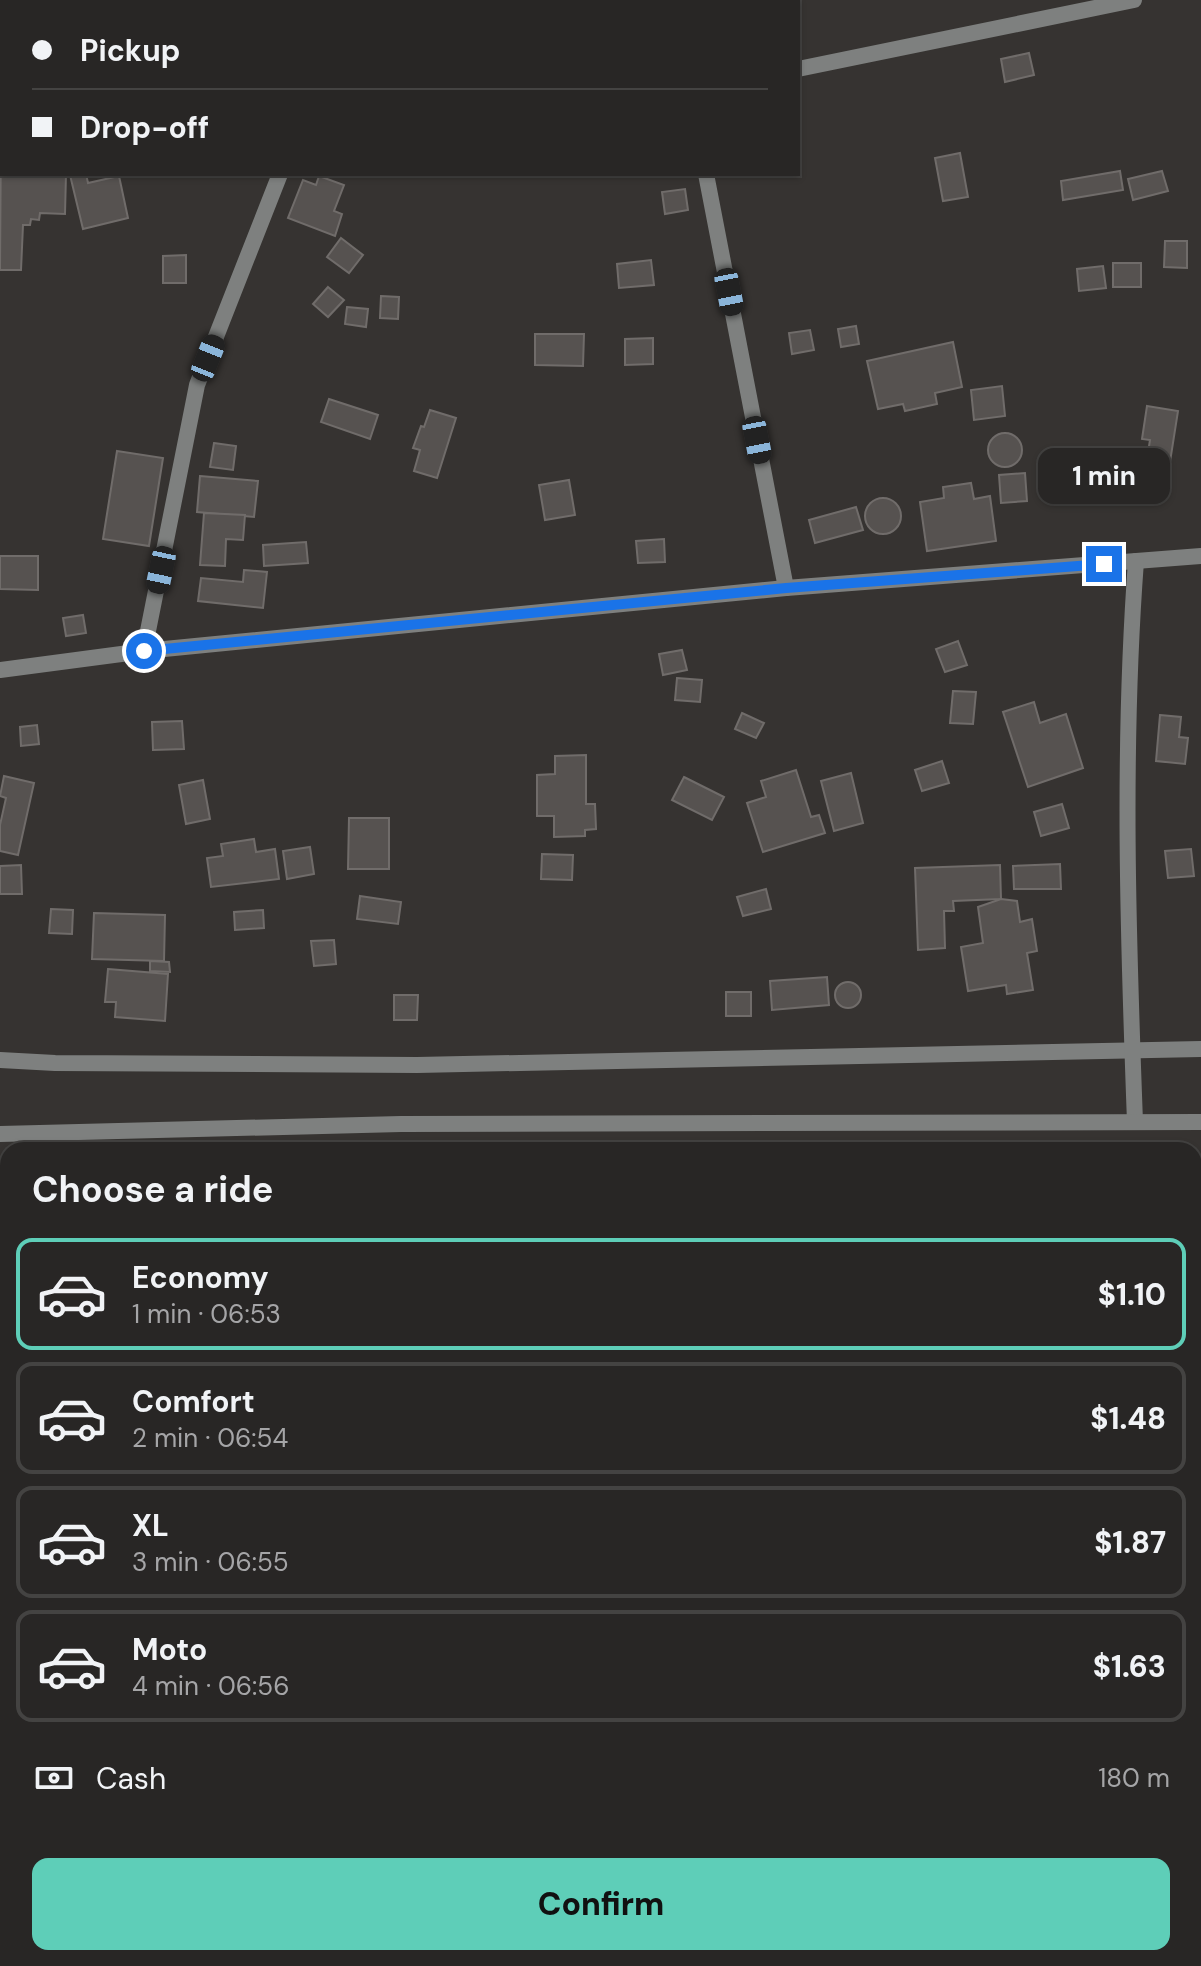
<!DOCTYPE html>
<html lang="en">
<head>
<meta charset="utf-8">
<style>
  :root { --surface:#282625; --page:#343232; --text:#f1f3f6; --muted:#a5a5a7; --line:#444342; --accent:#5eceb8 }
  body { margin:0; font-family:"DM Sans",sans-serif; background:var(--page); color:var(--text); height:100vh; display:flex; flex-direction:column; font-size:30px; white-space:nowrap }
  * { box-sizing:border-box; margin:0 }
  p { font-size:26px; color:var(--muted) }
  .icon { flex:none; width:44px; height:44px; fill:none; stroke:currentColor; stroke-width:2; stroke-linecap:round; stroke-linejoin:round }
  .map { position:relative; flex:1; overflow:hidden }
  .sheet { position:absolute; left:0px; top:1142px; width:1202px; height:824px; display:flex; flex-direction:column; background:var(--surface); border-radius:24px 24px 0 0; box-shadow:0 2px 6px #0004,0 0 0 2px var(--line) }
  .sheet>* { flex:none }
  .top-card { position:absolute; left:0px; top:0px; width:800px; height:176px; box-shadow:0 2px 6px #0004,0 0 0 2px var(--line); display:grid; align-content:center; height:176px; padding:0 32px; background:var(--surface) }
  .end { position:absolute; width:36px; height:36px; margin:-18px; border:10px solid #1a73e8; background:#fff; box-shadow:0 0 0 4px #fff }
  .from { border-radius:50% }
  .bubble { position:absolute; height:56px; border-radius:16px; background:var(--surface); box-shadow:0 2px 6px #0004,0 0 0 2px var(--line); font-size:26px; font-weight:800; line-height:56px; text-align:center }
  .car { position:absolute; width:24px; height:48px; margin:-24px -12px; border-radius:10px; box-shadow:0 0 6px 2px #0007; background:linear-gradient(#222 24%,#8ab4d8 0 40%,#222 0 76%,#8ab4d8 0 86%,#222 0) }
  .top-card b { display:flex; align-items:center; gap:28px; height:76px; font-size:30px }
  .top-card b+b { border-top:2px solid var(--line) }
  .top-card i { width:20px; height:20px; background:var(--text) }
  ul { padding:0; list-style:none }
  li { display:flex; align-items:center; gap:24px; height:112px; margin:0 16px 12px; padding:0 16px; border:4px solid var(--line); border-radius:16px }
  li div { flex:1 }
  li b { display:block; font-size:30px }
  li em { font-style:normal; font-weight:800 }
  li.selected { border-color:var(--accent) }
  li>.icon { width:72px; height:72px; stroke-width:1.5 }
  h2 { padding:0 32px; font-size:36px; line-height:96px }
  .pay { display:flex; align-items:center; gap:20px; height:88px; padding:0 32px; font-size:30px }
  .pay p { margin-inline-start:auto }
  .button { display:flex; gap:16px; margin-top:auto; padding:16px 32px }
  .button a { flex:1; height:92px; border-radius:16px; background:var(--accent); color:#111; font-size:32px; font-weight:800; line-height:92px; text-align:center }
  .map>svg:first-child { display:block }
  .building { fill:#565250; stroke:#706c6a; stroke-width:2 }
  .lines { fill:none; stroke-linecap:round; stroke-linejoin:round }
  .minor { stroke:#7e807f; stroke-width:16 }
  .tertiary { stroke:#7e807f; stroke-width:16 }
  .rail-casing { stroke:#d2cfce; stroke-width:9 }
  .rail { stroke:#1d1b1a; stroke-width:6; stroke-dasharray:18; stroke-linecap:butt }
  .route { stroke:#1a73e8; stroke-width:10 }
</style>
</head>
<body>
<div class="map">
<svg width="1201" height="1966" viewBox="0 0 1201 1966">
  <rect width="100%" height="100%" fill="#363331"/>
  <g class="building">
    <polygon points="546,0 598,0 546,2"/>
    <polygon points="1029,53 1034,75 1005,82 1001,59"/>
    <polygon points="1,131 2,174 66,174 65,214 40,213 39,220 31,219 30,225 23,225 21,270 0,270"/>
    <polygon points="960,153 968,197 943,201 935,158"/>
    <polygon points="1120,171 1123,190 1063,200 1061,181"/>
    <polygon points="1162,171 1168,191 1133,200 1128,179"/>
    <polygon points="86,174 88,183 119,176 128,218 83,229 70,175"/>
    <polygon points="319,176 344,185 334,211 342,214 335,236 288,218 303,180 316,185"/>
    <polygon points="685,189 688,210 665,214 662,192"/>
    <polygon points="341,238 363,255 349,273 327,257"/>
    <polygon points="1165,241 1187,241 1187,268 1164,267"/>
    <polygon points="186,255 186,283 163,283 163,256"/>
    <polygon points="651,260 654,285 619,288 617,264"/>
    <rect x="1113" y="263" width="28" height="24"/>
    <polygon points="1103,266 1106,288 1079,291 1077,269"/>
    <polygon points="328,287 344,300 328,317 313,304"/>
    <polygon points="381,296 399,297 398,319 380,318"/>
    <polygon points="347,307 368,309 366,327 345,324"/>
    <polygon points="856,326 859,344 841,347 838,329"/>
    <polygon points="810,330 814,350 792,354 789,333"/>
    <polygon points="535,334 584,334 583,366 535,365"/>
    <polygon points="653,338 653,364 625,365 625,339"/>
    <polygon points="953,342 962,387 935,393 937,404 905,411 903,404 878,409 867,361"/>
    <polygon points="1002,386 1005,416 974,420 971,390"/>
    <polygon points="329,399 378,415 370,439 321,422"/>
    <polygon points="1147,406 1178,411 1170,462 1147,459 1150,440 1142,439"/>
    <polygon points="430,410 456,418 437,478 414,471 420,450 413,448 421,426 424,427"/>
    <circle cx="1005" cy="450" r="17"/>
    <polygon points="214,443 236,446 233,470 210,467"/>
    <polygon points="117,451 163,458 149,546 103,539"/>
    <polygon points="1025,473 1027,501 1001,503 999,475"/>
    <polygon points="200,476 258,481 254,517 197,512"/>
    <polygon points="569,480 575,515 545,520 539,485"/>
    <polygon points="971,483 974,499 990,496 996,541 927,551 920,502 944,498 943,487"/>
    <circle cx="883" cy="516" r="18"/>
    <polygon points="856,507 863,530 815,543 809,520"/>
    <polygon points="204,513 245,515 243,540 226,539 225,566 200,565"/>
    <polygon points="664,539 665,562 638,563 636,541"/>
    <polygon points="306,542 308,563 264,566 263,545"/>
    <polygon points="0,556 38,556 38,590 0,589"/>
    <polygon points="244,570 267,572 263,608 198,601 201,578 243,582"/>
    <polygon points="83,615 86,633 66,636 63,618"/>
    <polygon points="958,641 967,665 945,672 936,649"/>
    <polygon points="682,650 687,670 663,675 659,654"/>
    <polygon points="677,678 702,680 700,702 675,700"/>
    <polygon points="953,691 976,692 973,724 950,723"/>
    <polygon points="1034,702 1040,723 1066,714 1083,768 1028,787 1003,712"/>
    <polygon points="742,713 764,723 756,738 735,729"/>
    <polygon points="1160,715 1181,717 1179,737 1188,738 1185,764 1156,761"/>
    <polygon points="182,721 184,749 153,750 152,722"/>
    <polygon points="37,725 39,744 21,746 20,727"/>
    <polygon points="586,755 586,804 595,804 596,829 585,830 585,836 554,837 554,816 537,816 537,775 555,774 555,756"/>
    <polygon points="942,761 949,783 922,791 915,770"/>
    <polygon points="796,770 811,817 819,815 825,833 763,852 747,803 766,797 761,781"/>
    <polygon points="851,773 863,823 834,831 821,781"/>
    <polygon points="4,776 34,783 18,855 0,851 0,825 6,798 0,796"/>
    <polygon points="684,777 724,797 712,820 672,800"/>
    <polygon points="203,780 210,819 186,824 179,785"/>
    <polygon points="1062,804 1069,828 1041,836 1034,812"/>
    <polygon points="349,818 389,818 389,869 348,869"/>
    <polygon points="254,839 256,852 275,849 279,879 211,887 207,858 223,856 221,844"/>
    <polygon points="310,847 314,874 287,879 283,851"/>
    <polygon points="1191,849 1194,876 1168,878 1165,851"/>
    <polygon points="542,854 573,855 572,880 541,879"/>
    <polygon points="1060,864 1061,889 1014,889 1013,866"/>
    <polygon points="21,865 22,894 0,894 0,866"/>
    <polygon points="1000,865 1001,899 953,901 954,911 944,911 945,948 918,950 915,868"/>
    <polygon points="766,889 771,909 743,916 737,897"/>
    <polygon points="360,896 401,902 398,924 357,919"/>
    <polygon points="1001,899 1017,901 1020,922 1032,919 1037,951 1027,953 1033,990 1007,994 1006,985 968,991 961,947 983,943 978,907"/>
    <polygon points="51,909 73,910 72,934 49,933"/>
    <polygon points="263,910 264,928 235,930 234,912"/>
    <polygon points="94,913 165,915 164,961 92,959"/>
    <polygon points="334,940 336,964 314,966 311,941"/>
    <polygon points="150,961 169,962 170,972 150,971"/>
    <polygon points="108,969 168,974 165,1021 115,1017 116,1002 105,1002"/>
    <polygon points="827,977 829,1005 772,1010 770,981"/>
    <circle cx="848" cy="995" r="13"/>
    <rect x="726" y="992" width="25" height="24"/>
    <polygon points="394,995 418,995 417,1020 394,1020"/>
    <rect x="79" y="1958" width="51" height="8"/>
    <polygon points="182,1958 207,1958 206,1965 181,1964"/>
    <rect x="321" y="1958" width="22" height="8"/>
  </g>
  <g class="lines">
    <g class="minor">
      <polyline points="349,2 350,0"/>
      <polyline points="658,2 658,0"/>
      <polyline points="798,69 1134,0"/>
      <polyline points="0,80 2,80"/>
      <polyline points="706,174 786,588"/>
      <polyline points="144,651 197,385 280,174"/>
      <polyline points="0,670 144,651 786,588 1201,556"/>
      <polyline points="0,1060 55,1063 417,1065 1201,1049"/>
      <path d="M 1135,1122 C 1128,935 1122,748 1136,561"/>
      <polyline points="0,1134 401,1124 1201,1122"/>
      <polyline points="0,1779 8,1775"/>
      <polyline points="644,1958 653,1966"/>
      <polyline points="425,1966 425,1958"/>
    </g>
    <g class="tertiary">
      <polyline points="0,1606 8,1607"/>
      <polyline points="1194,1619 1201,1619"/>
    </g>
    <defs>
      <g id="rail">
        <polyline points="0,1286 8,1286"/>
        <polyline points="1194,1291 1201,1291"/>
      </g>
    </defs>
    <use href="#rail" class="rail-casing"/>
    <use href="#rail" class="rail"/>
  </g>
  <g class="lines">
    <polyline class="route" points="144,651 786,588 1104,564"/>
  </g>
</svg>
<i class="end from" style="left:144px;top:651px"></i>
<i class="end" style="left:1104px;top:564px"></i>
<div class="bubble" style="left:1038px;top:448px;width:132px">1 min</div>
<i class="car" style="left:729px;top:292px;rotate:169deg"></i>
<i class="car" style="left:208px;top:358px;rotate:22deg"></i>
<i class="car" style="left:757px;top:440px;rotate:169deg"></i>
<i class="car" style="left:161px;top:570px;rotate:192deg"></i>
<div class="top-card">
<b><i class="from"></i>Pickup</b>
<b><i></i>Drop-off</b>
</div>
<section class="sheet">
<h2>Choose a ride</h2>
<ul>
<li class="selected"><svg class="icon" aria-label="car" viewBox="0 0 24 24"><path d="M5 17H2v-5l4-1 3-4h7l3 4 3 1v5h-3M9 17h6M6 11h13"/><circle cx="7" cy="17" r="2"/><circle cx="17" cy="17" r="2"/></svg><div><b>Economy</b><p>1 min · 06:53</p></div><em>$1.10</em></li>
<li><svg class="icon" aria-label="car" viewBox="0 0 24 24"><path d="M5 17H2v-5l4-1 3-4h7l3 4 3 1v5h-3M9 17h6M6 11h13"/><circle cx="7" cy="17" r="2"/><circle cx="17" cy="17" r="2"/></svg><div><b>Comfort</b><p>2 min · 06:54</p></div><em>$1.48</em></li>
<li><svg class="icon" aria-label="car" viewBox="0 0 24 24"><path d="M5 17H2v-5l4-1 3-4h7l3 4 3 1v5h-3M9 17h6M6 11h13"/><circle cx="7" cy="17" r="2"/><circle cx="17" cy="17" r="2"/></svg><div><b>XL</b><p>3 min · 06:55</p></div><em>$1.87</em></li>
<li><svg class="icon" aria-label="car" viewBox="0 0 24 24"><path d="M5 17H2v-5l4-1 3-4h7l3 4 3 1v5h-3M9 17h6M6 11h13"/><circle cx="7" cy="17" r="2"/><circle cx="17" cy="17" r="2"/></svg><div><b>Moto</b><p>4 min · 06:56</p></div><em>$1.63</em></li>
</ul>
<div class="pay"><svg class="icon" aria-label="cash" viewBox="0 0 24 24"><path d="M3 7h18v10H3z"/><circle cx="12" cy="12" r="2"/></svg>Cash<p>180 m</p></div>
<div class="button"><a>Confirm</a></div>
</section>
</div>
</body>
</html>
